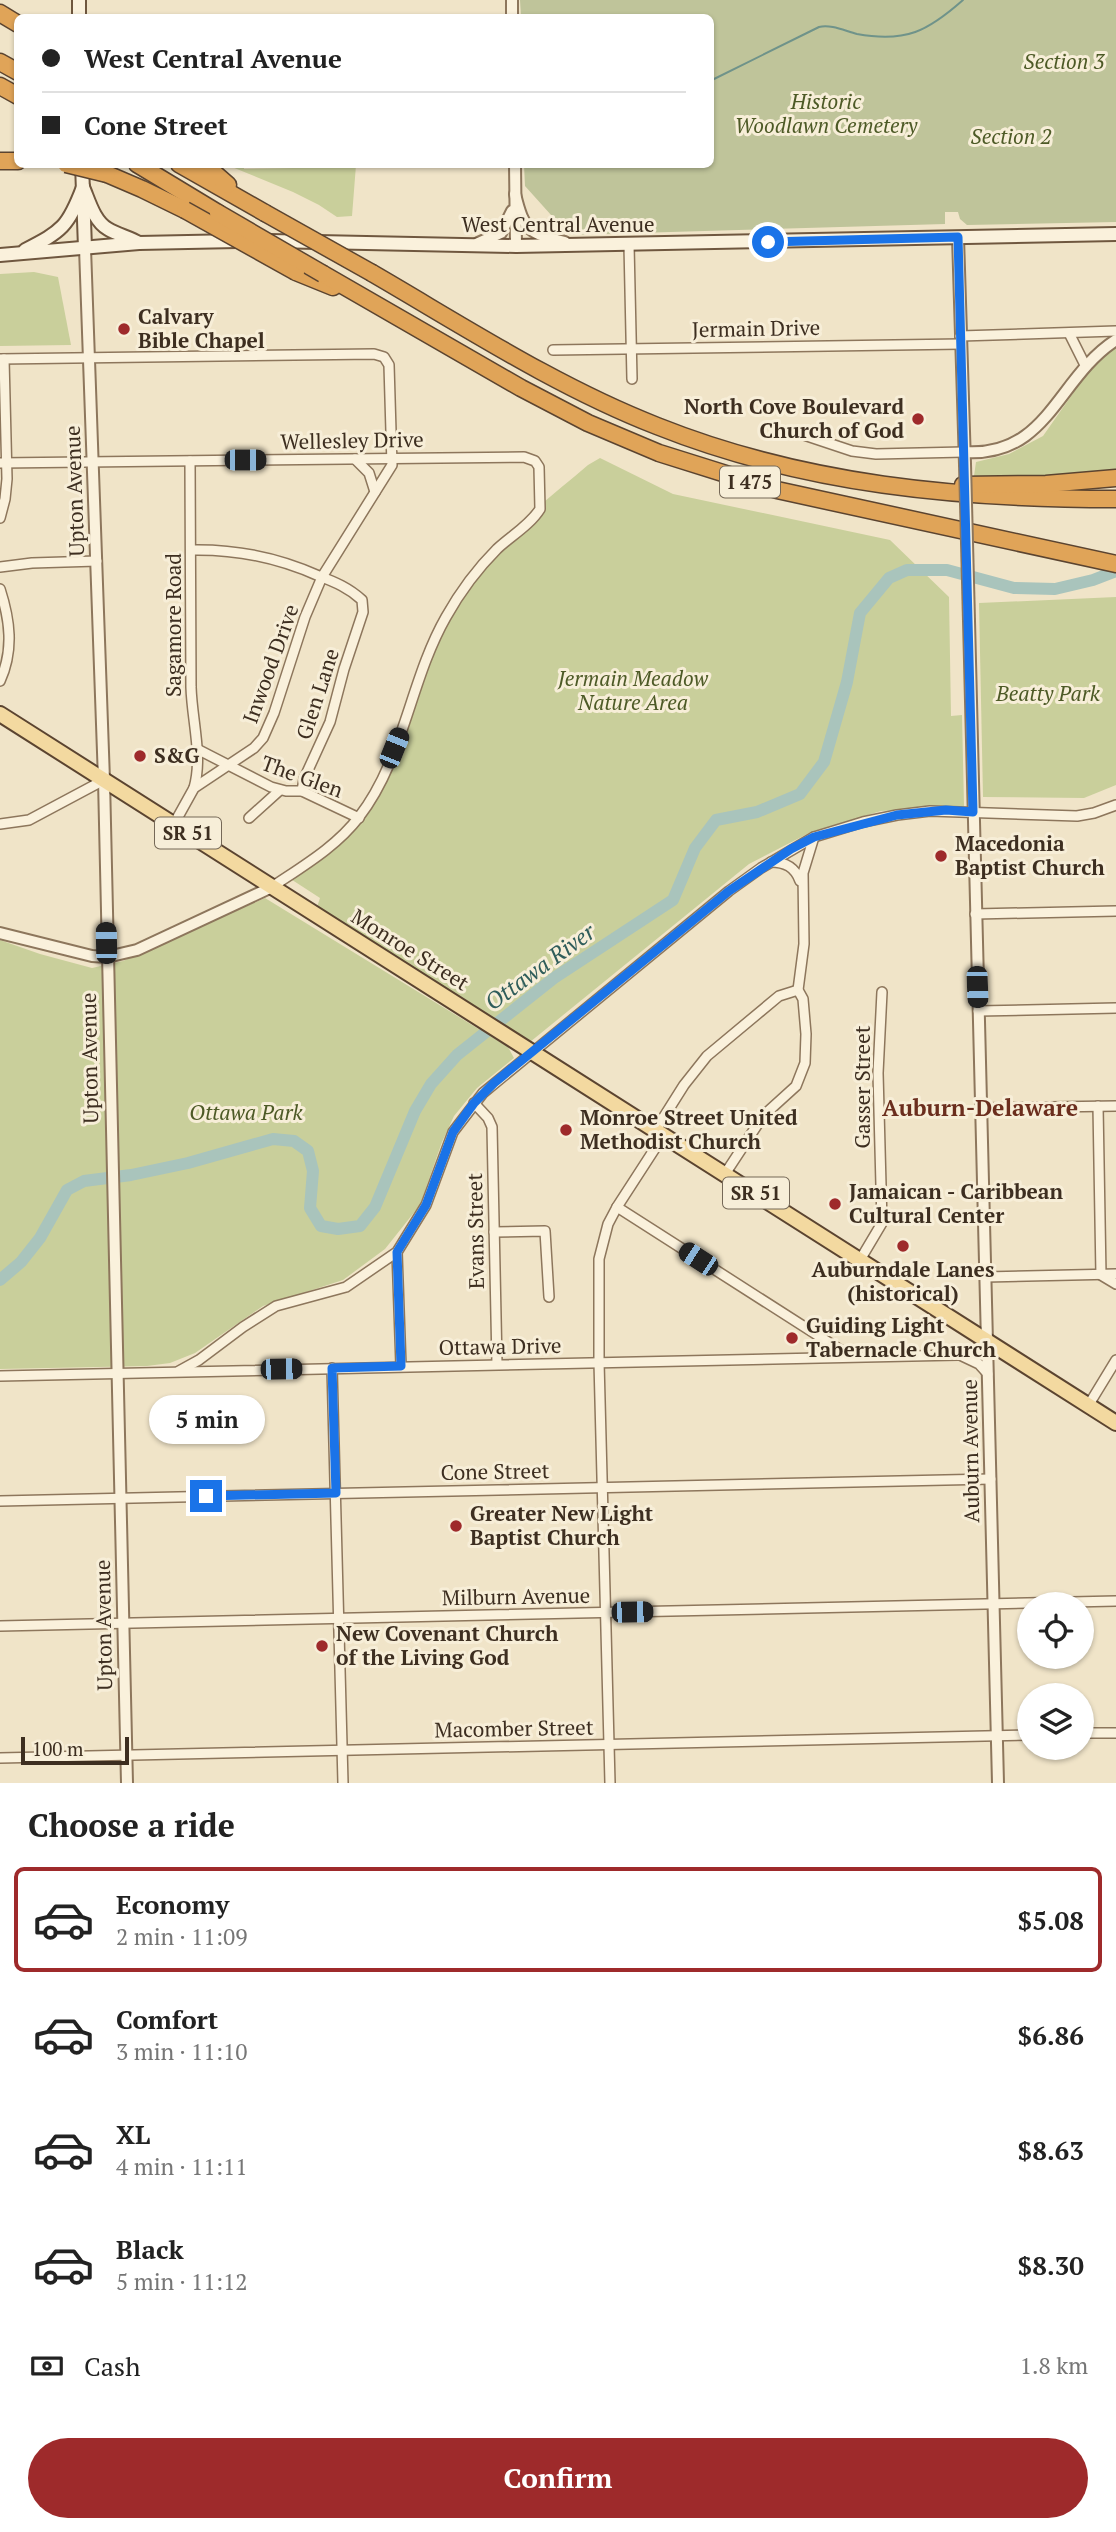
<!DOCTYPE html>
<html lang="en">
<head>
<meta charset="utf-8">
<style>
  :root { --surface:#fff; --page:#f2f2f2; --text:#222; --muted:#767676; --line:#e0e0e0; --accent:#9e2a2b }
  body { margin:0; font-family:"PT Serif",serif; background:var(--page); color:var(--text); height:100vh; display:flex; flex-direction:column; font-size:26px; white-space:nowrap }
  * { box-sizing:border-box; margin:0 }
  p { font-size:23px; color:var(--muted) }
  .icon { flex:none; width:38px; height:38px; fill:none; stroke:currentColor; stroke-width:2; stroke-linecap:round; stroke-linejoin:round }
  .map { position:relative; height:1783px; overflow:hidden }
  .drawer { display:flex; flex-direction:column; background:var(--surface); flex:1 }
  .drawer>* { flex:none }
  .banner { position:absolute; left:14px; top:14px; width:700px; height:154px; border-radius:10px; box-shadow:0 2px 5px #0004; display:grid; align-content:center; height:154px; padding:0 28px; background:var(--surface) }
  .tools { position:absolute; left:1017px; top:1592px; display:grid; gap:14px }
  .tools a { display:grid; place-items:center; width:77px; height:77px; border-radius:50%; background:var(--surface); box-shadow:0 2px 5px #0004; font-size:35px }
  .scale { position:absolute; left:21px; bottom:18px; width:108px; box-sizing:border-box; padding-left:7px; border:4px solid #3d2e20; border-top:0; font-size:19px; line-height:24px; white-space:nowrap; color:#3d2e20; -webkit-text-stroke:5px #f7eed8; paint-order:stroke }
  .end { position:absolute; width:32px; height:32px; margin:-16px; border:9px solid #1a73e8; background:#fff; box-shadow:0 0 0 4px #fff }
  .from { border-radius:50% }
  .bubble { position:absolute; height:49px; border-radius:24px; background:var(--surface); box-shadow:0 2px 5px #0004; font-size:23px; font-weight:800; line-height:49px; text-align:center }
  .car { position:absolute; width:21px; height:42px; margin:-21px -10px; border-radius:9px; box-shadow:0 0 5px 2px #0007; background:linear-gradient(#222 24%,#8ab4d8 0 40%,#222 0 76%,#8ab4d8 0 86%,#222 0) }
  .banner b { display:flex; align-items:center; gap:24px; height:66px; font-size:26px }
  .banner b+b { border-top:2px solid var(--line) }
  .banner i { width:18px; height:18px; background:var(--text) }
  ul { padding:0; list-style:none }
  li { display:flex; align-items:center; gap:21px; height:105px; margin:0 14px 10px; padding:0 14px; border:4px solid transparent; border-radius:10px }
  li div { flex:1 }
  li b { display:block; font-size:26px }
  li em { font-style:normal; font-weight:800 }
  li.on { border-color:var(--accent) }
  li>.icon { width:63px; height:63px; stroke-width:1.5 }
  h2 { padding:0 28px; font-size:32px; line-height:84px }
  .pay { display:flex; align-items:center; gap:18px; height:77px; padding:0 28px; font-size:26px }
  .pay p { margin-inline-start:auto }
  .action { display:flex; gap:14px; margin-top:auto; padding:14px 28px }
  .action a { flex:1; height:80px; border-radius:42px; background:var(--accent); color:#fff; font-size:28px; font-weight:800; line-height:80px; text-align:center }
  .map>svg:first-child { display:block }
  .green { fill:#c9cf9b }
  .cemetery { fill:#bfc49a }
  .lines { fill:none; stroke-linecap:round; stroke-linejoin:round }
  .stream { stroke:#6f938a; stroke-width:2 }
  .river { stroke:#a9c4bc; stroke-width:12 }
  .minor-casing { stroke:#8d765c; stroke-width:12 }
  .tertiary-casing { stroke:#8d765c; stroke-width:14 }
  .secondary-casing { stroke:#6f573f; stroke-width:16 }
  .primary-casing { stroke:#5b4430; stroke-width:18 }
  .motorway-casing { stroke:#5b4430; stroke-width:19 }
  .minor { stroke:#faf1dc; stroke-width:9 }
  .tertiary { stroke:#faf1dc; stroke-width:10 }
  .secondary { stroke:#faf1dc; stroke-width:12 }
  .primary { stroke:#f3d9a0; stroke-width:14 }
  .motorway { stroke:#e0a458; stroke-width:16 }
  .tertiary-bridge-casing { stroke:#8d765c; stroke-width:14; stroke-linecap:butt }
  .motorway-bridge-casing { stroke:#5b4430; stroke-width:19; stroke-linecap:butt }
  .tertiary-bridge { stroke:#faf1dc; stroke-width:10 }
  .motorway-bridge { stroke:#e0a458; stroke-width:16 }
  .route { stroke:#1a73e8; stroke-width:9 }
  .poi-dot { fill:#9e2a2b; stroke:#f7eed8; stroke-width:2.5 }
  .labels { text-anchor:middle; stroke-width:6; stroke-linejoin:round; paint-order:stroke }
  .shield { fill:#f7eed8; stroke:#756857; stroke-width:2 }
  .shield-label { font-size:19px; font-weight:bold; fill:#3d2e20 }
  .park-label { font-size:21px; font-style:italic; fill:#4d5a26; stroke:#f7eed8 }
  .street-label { font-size:21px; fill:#3d2e20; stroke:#f7eed8 }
  .poi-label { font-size:21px; font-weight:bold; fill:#3d2e20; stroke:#f7eed8; text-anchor:start }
  .water-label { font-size:23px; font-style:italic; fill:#2f5d5a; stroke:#f7eed8 }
  .neighbourhood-label { font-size:23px; font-weight:bold; fill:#6b2e1e; stroke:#f7eed8 }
</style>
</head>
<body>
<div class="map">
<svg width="1116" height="1783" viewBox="0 0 1116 1783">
  <rect width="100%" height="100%" fill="#f0e4c8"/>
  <g class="green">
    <polygon points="227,165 244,165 244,169 347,167 348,165 356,165 352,216 337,217 319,205 293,192"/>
    <polygon points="34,272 58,277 71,345 0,346 0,274"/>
    <polygon points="1116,345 1116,469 1047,476 974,476 976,462 1009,454 1043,436 1095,362"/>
    <path d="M 600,458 L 673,494 L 890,540 L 949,597 L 951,716 L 962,715 L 964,806 L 881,811 L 811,832 L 749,864 L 530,1042 L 317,907 L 320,898 L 283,874 C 310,857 338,839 357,813 C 400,753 406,675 443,613 C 480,551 534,511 588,465 Z"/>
    <polygon points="1116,597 1116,785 1084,798 983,797 979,603"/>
    <polygon points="265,898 508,1047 514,1058 477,1088 454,1116 442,1142 420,1205 385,1249 343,1280 263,1306 195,1353 170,1363 147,1366 0,1369 0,940 40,954 92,968 123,961"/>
  </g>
  <polygon class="cemetery" points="520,0 1116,0 1116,222 967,225 960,219 958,212 945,212 945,224 569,235 525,186 524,165 710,164 710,18 521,17"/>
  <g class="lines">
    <g class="stream">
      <path d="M 710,81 L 819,27 C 831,24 845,31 857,34 C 906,43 928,31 963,0"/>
      <polyline points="525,165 526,164"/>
    </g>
    <polyline class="river" points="0,1280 21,1262 40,1238 67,1190 84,1181 131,1175 188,1163 273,1139 294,1141 308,1151 313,1171 310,1208 321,1226 338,1229 360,1226 375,1207 415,1111 431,1084 457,1055 554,978 673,900 695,848 716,820 757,812 800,794 824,762 847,682 860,613 889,578 907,570 947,570 1014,588 1055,589 1093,580 1116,571"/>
    <defs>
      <g id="minor">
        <polyline points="629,245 632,379"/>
        <polyline points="1069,333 1085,365"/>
        <polyline points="960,336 1116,331"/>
        <polyline points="553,350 961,344"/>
        <polyline points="0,359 374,354 384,357 389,365 392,465 322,577 305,617 274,713 263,738 254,748 194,788 174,824"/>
        <polyline points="804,435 852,451 876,454 964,452"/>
        <polyline points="355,459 369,473 375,492"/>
        <path d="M 190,461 C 191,536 190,612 191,687 C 192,721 203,756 194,788"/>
        <path d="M 0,463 L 524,457 L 535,461 L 539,467 L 540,509 C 530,525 511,536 497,549 C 477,569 460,592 446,617 C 410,680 404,759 359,817 C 336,847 303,866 272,887"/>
        <polyline points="0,518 5,499 7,479 4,359"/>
        <path d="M 191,550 C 237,549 277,557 319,576 C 335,582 349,588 362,600 L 363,612 L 344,669 L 330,722 L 304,779 L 302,791"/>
        <polyline points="0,567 32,563 97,561"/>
        <path d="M 0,589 C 10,620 14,650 0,681"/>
        <polyline points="197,749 271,787 286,791 302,791 359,818"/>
        <polyline points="249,818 280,790"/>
        <polyline points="0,824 29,820 104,780"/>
        <path d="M 771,862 C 785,862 795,867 800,881"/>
        <polyline points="975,914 1116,911"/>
        <polyline points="978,1011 1116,1008"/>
        <polyline points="474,1103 488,1118 492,1127 497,1364"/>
        <polyline points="1098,1106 1101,1275 1116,1284"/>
        <polyline points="980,1108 1116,1106"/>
        <polyline points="655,1131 684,1085 707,1056 779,996 798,990"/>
        <polyline points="725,1174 763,1116 796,1086 805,1063 806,1034 803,999 798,990 804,944 803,873 814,837"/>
        <polyline points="617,1207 850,1356"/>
        <polyline points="494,1232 545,1231 549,1297"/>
        <polyline points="397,1252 401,1366"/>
        <polyline points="860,1260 882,1223 878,1073 882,992"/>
        <polyline points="985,1277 1116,1274"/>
        <polyline points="960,1355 979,1364 988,1374"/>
        <polyline points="332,1368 343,1783"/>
        <polyline points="179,1371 199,1360 243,1327 276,1306 346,1287 397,1252 426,1205 453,1132 483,1093 729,891 761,868 814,837 863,822 897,815 930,811 1077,816 1094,813 1116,805"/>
        <polyline points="0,1376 958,1355 974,1350 988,1341"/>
        <polyline points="1088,1406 1116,1360"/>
        <polyline points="0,1501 991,1479"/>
        <polyline points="0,1626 1116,1601"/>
        <polyline points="1082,1733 1116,1733"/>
        <polyline points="0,1758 1029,1735"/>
        <polyline points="610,1783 599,1362 599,1259 608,1224 617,1207 663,1136"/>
      </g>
      <g id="tertiary">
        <polyline points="512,0 512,18"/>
        <polyline points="515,164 516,246"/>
        <path d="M 515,194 C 524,231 529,233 565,242"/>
        <polyline points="958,237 965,464"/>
        <polyline points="478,243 501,233 512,211"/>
        <polyline points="85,248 104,780 127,1783"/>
        <path d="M 964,452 C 1048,458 1057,378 1116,340"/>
        <polyline points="969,621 998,1783"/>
        <polyline points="0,933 92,956 107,957 137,950 272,887"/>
      </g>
      <g id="secondary">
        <polyline points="79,0 79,18"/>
        <polyline points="82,164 85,248"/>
        <path d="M 83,187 C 89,201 94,221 108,229 C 118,235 129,237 139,243"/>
        <polyline points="270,241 516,246 1116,234"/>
        <path d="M 25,250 C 62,231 68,227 83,187"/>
        <polyline points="0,255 139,243 237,241"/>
      </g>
      <polyline id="primary" points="0,714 1116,1423"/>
      <g id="motorway">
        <polyline points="0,13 18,24"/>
        <polyline points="0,62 18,72"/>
        <polyline points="0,86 18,96"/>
        <polyline points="0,161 18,161"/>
        <polyline points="137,164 218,213"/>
        <polyline points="179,164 265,213"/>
        <polyline points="204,164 228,185"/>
        <polyline points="107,174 142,189 185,210"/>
        <polyline points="296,272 333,287"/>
        <path d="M 372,273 C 465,327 557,387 657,426 C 805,485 959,499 1116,499"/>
        <polyline points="323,274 521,388 588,423 659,453 777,490 1116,564"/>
        <polyline points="963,485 1046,484 1116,478"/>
      </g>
    </defs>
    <use href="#minor" class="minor-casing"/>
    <use href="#tertiary" class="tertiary-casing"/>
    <use href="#secondary" class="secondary-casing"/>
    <use href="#primary" class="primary-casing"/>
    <use href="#motorway" class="motorway-casing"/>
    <use href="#minor" class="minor"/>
    <use href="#tertiary" class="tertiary"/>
    <use href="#secondary" class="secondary"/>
    <use href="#primary" class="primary"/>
    <use href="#motorway" class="motorway"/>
    <defs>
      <polyline id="tertiary-bridge" points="965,464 969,621"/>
      <g id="motorway-bridge">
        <polyline points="66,164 107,174"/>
        <polyline points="185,210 296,272"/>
        <polyline points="218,213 323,274"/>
        <polyline points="265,213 372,273"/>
      </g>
    </defs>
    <use href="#tertiary-bridge" class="tertiary-bridge-casing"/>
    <use href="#motorway-bridge" class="motorway-bridge-casing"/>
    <use href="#tertiary-bridge" class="tertiary-bridge"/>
    <use href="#motorway-bridge" class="motorway-bridge"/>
  </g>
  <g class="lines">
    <polyline class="route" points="206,1496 336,1493 332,1368 401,1366 397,1252 426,1205 453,1132 474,1103 494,1083 729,891 791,849 814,837 897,815 946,810 973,812 958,237 768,242"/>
  </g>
  <g class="poi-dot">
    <circle cx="124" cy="329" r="7"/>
    <circle cx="918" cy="419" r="7"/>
    <circle cx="140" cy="756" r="7"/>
    <circle cx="941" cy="856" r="7"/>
    <circle cx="566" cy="1130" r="7"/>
    <circle cx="835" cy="1204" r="7"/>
    <circle cx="903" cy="1246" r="7"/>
    <circle cx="792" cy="1338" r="7"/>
    <circle cx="456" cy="1526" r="7"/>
    <circle cx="322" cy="1646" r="7"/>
  </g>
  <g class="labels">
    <g class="shield">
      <rect x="720" y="466.5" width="60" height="31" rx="5"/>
      <rect x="155" y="817.5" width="66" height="31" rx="5"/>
      <rect x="723" y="1177.5" width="66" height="31" rx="5"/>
    </g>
    <g class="shield-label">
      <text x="750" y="489">I 475</text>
      <text x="188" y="840">SR 51</text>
      <text x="756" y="1200">SR 51</text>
    </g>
    <g class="park-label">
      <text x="1064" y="69">Section 3</text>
      <text x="826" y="109">Historic<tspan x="826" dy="24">Woodlawn Cemetery</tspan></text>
      <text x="1011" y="144">Section 2</text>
      <text x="633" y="686">Jermain Meadow<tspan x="633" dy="24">Nature Area</tspan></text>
      <text x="1048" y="701">Beatty Park</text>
      <text x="246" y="1120">Ottawa Park</text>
    </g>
    <g class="street-label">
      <text x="558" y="232">West Central Avenue</text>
      <text transform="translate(756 329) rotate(-1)" y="7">Jermain Drive</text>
      <text transform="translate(352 441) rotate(-1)" y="7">Wellesley Drive</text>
      <text transform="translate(75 491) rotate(-92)" y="7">Upton Avenue</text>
      <text transform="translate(174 625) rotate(-90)" y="7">Sagamore Road</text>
      <text transform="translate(271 664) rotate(-70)" y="7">Inwood Drive</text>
      <text transform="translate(318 694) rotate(-72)" y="7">Glen Lane</text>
      <text transform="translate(302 777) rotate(20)" y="7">The Glen</text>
      <text transform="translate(410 950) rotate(32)" y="7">Monroe Street</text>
      <text transform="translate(90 1058) rotate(-91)" y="7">Upton Avenue</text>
      <text transform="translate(863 1087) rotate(-90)" y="7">Gasser Street</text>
      <text transform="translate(476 1231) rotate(-91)" y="7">Evans Street</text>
      <text transform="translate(500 1347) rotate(-1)" y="7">Ottawa Drive</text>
      <text transform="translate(971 1451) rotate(-91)" y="7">Auburn Avenue</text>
      <text transform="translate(495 1472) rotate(-1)" y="7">Cone Street</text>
      <text transform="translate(516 1597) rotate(-1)" y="7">Milburn Avenue</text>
      <text transform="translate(104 1625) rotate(-91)" y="7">Upton Avenue</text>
      <text transform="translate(514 1729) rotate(-1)" y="7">Macomber Street</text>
    </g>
    <g class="poi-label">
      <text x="138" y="324">Calvary<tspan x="138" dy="24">Bible Chapel</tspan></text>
      <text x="904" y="414" text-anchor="end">North Cove Boulevard<tspan x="904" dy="24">Church of God</tspan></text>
      <text x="154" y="763">S&amp;G</text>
      <text x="955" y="851">Macedonia<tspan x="955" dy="24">Baptist Church</tspan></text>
      <text x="580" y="1125">Monroe Street United<tspan x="580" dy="24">Methodist Church</tspan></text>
      <text x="849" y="1199">Jamaican - Caribbean<tspan x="849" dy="24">Cultural Center</tspan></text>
      <text x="903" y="1277" text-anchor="middle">Auburndale Lanes<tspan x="903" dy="24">(historical)</tspan></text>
      <text x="806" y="1333">Guiding Light<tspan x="806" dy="24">Tabernacle Church</tspan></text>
      <text x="470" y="1521">Greater New Light<tspan x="470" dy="24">Baptist Church</tspan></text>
      <text x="336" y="1641">New Covenant Church<tspan x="336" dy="24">of the Living God</tspan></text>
    </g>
    <g class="water-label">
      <text transform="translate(540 967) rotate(-36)" y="8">Ottawa River</text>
    </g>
    <g class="neighbourhood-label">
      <text x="980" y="1116">Auburn-Delaware</text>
    </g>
  </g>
</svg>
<div class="tools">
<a><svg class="icon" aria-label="locate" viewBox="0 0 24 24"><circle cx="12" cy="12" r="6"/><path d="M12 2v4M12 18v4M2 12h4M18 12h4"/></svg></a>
<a><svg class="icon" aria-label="layers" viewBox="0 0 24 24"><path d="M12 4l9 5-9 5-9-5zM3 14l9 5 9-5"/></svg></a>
</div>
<div class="scale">100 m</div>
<i class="end from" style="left:768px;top:242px"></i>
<i class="end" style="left:206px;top:1496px"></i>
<div class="bubble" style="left:149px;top:1395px;width:116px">5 min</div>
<i class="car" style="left:245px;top:460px;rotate:90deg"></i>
<i class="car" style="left:394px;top:748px;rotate:22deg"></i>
<i class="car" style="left:106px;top:943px;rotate:359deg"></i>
<i class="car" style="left:977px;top:987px;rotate:178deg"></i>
<i class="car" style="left:698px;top:1259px;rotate:303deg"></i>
<i class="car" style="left:281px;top:1369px;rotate:89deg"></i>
<i class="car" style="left:632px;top:1612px;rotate:89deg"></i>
<div class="banner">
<b><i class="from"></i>West Central Avenue</b>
<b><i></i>Cone Street</b>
</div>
</div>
<section class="drawer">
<h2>Choose a ride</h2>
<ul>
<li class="on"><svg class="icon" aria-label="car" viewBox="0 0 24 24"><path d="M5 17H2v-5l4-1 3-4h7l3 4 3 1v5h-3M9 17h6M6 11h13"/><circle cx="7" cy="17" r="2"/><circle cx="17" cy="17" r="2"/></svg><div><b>Economy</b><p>2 min · 11:09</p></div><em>$5.08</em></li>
<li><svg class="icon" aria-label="car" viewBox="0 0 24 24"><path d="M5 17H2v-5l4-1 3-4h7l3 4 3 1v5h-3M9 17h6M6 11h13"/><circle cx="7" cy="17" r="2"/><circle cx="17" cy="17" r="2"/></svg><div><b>Comfort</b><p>3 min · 11:10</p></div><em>$6.86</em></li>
<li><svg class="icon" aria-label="car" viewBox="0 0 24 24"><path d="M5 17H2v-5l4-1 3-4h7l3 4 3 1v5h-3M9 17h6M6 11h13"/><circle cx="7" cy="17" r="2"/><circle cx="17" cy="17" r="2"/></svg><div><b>XL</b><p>4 min · 11:11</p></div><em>$8.63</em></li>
<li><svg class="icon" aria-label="car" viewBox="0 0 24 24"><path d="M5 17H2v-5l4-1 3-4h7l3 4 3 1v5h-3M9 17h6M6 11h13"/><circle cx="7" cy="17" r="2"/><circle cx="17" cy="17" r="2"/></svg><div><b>Black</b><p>5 min · 11:12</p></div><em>$8.30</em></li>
</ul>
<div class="pay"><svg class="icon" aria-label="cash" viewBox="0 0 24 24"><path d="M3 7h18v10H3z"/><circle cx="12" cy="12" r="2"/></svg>Cash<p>1.8 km</p></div>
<div class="action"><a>Confirm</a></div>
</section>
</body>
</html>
